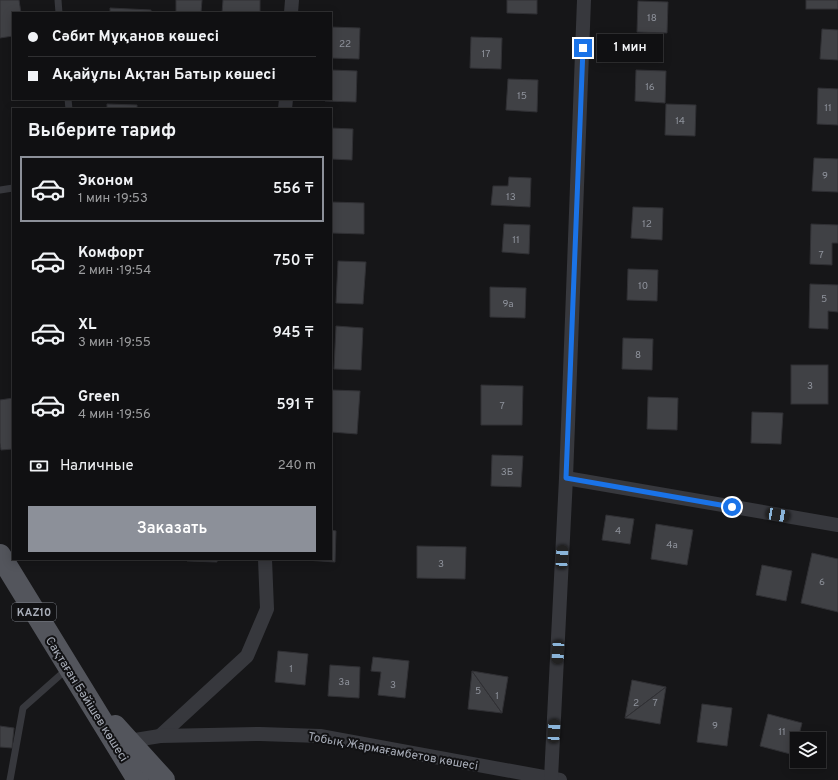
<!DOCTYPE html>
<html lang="ru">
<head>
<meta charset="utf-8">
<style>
  :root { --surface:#101012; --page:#19191b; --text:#f1f3f6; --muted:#9c9d9f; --line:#303032; --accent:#8c9099 }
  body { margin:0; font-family:Overpass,sans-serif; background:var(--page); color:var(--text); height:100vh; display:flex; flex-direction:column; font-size:15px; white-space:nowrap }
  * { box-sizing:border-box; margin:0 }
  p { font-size:13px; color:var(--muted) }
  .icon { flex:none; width:22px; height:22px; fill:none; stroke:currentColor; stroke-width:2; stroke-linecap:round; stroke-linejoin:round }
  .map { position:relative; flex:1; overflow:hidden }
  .side { position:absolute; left:12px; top:108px; width:320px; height:452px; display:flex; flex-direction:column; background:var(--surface); border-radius:0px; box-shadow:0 2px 10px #0003,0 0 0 1px var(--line) }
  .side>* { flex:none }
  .banner { position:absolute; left:12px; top:12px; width:320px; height:88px; border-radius:0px; box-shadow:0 2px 10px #0003,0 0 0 1px var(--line); display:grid; align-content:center; height:88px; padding:0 16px; background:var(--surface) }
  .buttons { position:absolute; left:790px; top:732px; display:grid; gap:8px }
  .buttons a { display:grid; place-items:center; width:36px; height:36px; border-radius:0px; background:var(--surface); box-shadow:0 2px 10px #0003,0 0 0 1px var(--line); font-size:20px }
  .end { position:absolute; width:18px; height:18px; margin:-9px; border:5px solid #1a73e8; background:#fff; box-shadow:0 0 0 2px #fff }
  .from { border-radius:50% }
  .bubble { position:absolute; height:28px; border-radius:0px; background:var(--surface); box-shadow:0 2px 10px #0003,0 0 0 1px var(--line); font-size:13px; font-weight:600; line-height:28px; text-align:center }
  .car { position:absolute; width:12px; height:24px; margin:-12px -6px; border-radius:5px; box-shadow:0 0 3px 1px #0007; background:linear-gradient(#222 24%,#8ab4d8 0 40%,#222 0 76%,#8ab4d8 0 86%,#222 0) }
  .banner b { display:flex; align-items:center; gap:14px; height:38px; font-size:15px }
  .banner b+b { border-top:1px solid var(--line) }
  .banner i { width:10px; height:10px; background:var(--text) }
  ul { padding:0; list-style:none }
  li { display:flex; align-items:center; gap:12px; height:66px; margin:0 8px 6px; padding:0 8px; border:2px solid transparent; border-radius:0px }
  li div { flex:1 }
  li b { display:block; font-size:15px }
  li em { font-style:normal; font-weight:600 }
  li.on { border-color:var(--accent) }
  li>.icon { width:36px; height:36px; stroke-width:1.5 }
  h2 { padding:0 16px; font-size:18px; line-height:48px }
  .pay { display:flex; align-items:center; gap:10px; height:44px; padding:0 16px; font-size:15px }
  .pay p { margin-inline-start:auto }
  .primary-button { display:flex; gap:8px; margin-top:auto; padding:8px 16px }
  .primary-button a { flex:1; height:46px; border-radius:0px; background:var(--accent); color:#fff; font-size:16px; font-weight:600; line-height:46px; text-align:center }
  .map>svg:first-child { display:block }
  .building { fill:#404145; stroke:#303034 }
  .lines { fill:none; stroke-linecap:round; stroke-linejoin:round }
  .lane { stroke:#37383d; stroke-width:7 }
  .street { stroke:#37383d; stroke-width:14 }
  .primary { stroke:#53555c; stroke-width:22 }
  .route { stroke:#1a73e8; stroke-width:5 }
  .labels { text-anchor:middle; stroke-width:4; stroke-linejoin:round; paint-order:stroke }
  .number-label { font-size:10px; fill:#8e929b }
  .shield { fill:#111113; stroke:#7b7e86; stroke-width:1 }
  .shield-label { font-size:11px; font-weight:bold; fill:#a8adb8 }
  .street-label { font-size:12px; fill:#a8adb8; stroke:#111113 }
</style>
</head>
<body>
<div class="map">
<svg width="838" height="780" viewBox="0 0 838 780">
  <rect width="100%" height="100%" fill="#161618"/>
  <g class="building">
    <polygon points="0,0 19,0 21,13 13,13 13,36 0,38"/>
    <polygon points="176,0 202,0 201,13 176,13"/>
    <polygon points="223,0 260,0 260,13 222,13"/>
    <polygon points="507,0 537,0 537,14 507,13"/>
    <rect x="806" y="0" width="32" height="9"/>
    <polygon points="638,1 668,2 667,33 637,32"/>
    <polygon points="110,8 151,10 151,13 110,13"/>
    <polygon points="331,27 360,28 359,59 331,58"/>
    <polygon points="822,29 838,30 838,60 820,59"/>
    <polygon points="471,37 502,38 501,69 470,68"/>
    <polygon points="331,70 357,71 356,102 325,101 326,99 331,99"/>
    <polygon points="636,70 666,71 665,103 635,101"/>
    <polygon points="508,79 538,80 537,112 506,110"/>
    <polygon points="818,88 838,89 838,125 817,124"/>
    <polygon points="107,104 137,105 137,109 107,109"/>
    <polygon points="666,104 696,105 695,136 665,135"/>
    <polygon points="331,128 353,129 352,160 331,159"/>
    <polygon points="814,158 838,159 838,192 812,191"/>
    <polygon points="509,177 531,178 530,207 491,205 493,186 508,186"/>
    <polygon points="331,202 364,203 364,234 331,233"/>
    <polygon points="633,207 663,208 662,240 631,238"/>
    <polygon points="504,224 530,225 529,254 502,252"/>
    <polygon points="811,224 838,225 838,243 832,243 832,265 810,264"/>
    <polygon points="338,261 366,262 363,304 336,303"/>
    <polygon points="628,269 658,270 657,301 627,300"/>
    <polygon points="810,284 838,285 838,312 828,311 828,329 809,328"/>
    <polygon points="490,287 526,288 525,318 490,317"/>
    <polygon points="336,326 363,328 361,370 334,369"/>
    <polygon points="623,338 653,339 652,370 622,369"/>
    <rect x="791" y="365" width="37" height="39"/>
    <polygon points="481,385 523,386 522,425 481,425"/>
    <polygon points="332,390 360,391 357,434 331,432"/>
    <polygon points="648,397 678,398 677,430 647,429"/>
    <polygon points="13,398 13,449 1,450 0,443 0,400"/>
    <polygon points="752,412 783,413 781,444 751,443"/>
    <polygon points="492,455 523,456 521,487 491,486"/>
    <polygon points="606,515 634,519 630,544 602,540"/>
    <polygon points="656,524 693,530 687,565 651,559"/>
    <polygon points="331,530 336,531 335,562 305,560 305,559 331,559"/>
    <polygon points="417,546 466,547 465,579 417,578"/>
    <polygon points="812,553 838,559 838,612 801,603"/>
    <polygon points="187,559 217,559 217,562 187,561"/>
    <polygon points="762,565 792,571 786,601 756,595"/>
    <polygon points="278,651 308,654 305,685 275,682"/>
    <polygon points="373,657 409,661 405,698 378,695 381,672 371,671"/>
    <polygon points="330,665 360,667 359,698 328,696"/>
    <polygon points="472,671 502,713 468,709"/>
    <polygon points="472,671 508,677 502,713"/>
    <polygon points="632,680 666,687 625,718"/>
    <polygon points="666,687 660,724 625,718"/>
    <polygon points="702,704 732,708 727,746 697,742"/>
    <polygon points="768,714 802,723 798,739 797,739 794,755 760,746"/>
    <polygon points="0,726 14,728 12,748 0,747"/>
  </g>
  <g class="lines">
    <g class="lane">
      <polyline points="58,0 59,13"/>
      <polyline points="68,99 69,109"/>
      <polyline points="0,190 13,188"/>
      <polyline points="10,780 23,708 67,669"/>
    </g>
    <g class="street">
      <polyline points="291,13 292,0"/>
      <polyline points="285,109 286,99"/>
      <polyline points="566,478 838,525"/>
      <polyline points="160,736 247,656 267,609 265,559"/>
      <polyline points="129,741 160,736 260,734 320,736 560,780"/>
      <polyline points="551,778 566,478 584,0"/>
    </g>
    <g class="primary">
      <polyline points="0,555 138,780"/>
      <polyline points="115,726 164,780"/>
    </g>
  </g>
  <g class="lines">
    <polyline class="route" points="583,48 566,478 732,507"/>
  </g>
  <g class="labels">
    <g class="number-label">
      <text x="652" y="21">18</text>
      <text x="345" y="47">22</text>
      <text x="486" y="57">17</text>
      <text x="650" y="90">16</text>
      <text x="522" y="99">15</text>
      <text x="828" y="111">11</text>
      <text x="680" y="124">14</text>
      <text x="825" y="179">9</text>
      <text x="511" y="200">13</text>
      <text x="647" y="227">12</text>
      <text x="516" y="243">11</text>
      <text x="821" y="258">7</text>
      <text x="643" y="289">10</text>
      <text x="824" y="302">5</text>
      <text x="508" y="307">9а</text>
      <text x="638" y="358">8</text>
      <text x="810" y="389">3</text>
      <text x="502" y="409">7</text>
      <text x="507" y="475">3Б</text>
      <text x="618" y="534">4</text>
      <text x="672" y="548">4а</text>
      <text x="441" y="567">3</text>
      <text x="822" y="585">6</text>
      <text x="291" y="672">1</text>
      <text x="344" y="685">3а</text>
      <text x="393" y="688">3</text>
      <text x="478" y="694">5</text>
      <text x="497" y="699">1</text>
      <text x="636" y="706">2</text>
      <text x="655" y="706">7</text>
      <text x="715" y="729">9</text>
      <text x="782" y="735">11</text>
    </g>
    <rect class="shield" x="12" y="603" width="44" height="18" rx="3"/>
    <g class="shield-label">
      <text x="34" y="616">KAZ10</text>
    </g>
    <g class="street-label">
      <text transform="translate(87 699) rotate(58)" y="4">Сақтаған Бәйішев көшесі</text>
      <text transform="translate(393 751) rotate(10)" y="4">Тобық Жармағамбетов көшесі</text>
    </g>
  </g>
</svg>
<div class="buttons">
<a><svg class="icon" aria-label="layers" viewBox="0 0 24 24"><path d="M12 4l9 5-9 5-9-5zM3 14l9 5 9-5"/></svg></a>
</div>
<i class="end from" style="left:732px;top:507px"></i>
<i class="end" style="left:583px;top:48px"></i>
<div class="bubble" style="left:597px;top:34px;width:66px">1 мин</div>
<i class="car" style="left:778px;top:515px;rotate:100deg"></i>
<i class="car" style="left:562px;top:557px;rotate:3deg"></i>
<i class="car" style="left:558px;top:652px;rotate:183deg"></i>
<i class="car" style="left:554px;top:731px;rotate:3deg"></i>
<div class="banner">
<b><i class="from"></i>Сәбит Мұқанов көшесі</b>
<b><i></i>Ақайұлы Ақтан Батыр көшесі</b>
</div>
<section class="side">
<h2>Выберите тариф</h2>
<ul>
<li class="on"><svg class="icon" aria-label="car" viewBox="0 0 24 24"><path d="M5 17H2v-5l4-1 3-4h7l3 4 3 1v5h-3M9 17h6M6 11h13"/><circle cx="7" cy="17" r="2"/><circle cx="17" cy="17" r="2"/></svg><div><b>Эконом</b><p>1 мин · 19:53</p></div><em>556 ₸</em></li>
<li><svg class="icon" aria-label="car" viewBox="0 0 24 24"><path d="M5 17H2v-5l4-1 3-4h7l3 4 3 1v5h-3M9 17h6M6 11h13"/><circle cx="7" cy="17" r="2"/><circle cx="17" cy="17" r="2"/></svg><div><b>Комфорт</b><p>2 мин · 19:54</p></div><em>750 ₸</em></li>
<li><svg class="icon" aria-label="car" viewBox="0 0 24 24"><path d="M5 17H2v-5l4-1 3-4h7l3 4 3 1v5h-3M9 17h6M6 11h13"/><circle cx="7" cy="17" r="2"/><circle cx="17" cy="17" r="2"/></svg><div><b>XL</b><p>3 мин · 19:55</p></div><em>945 ₸</em></li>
<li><svg class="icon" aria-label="car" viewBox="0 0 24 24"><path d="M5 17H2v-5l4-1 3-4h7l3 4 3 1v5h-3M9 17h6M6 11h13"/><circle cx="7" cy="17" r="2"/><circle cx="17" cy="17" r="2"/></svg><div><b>Green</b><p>4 мин · 19:56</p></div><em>591 ₸</em></li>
</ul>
<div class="pay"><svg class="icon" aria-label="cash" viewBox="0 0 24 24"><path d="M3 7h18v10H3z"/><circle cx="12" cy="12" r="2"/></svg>Наличные<p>240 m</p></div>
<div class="primary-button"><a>Заказать</a></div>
</section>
</div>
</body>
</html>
